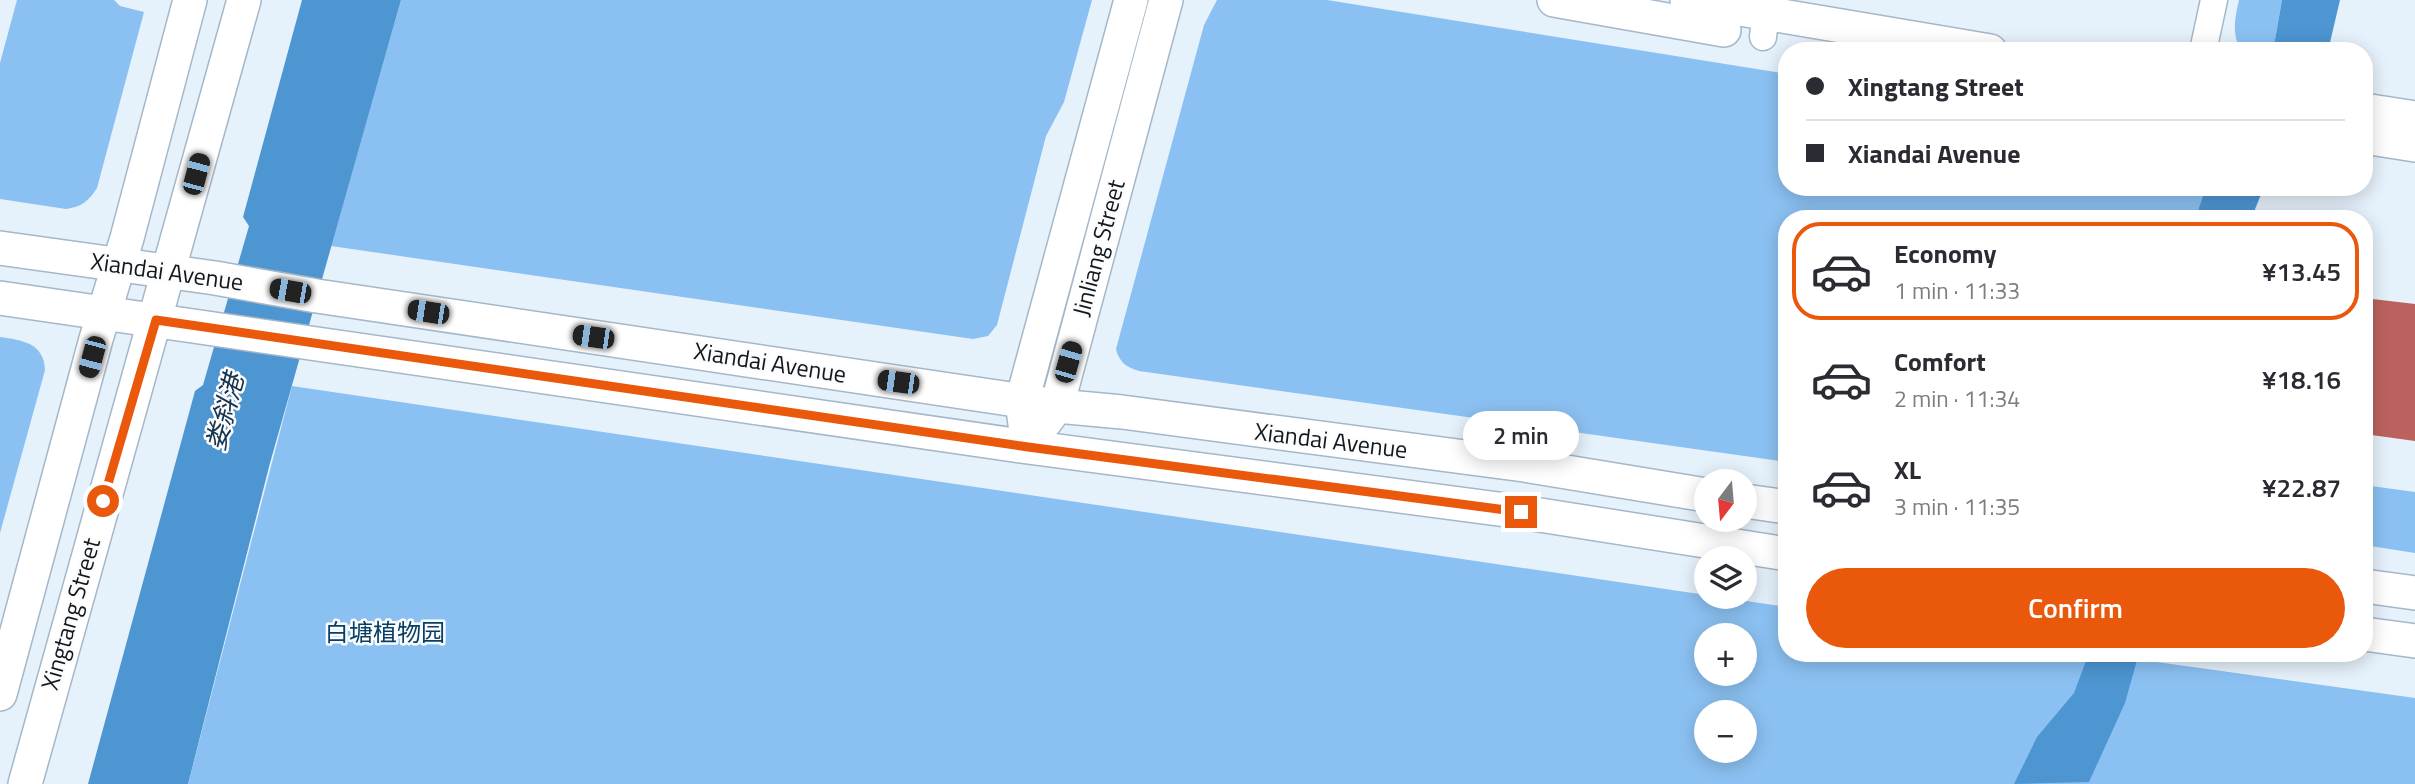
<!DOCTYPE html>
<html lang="en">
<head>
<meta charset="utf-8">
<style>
  :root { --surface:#fff; --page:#f2f2f3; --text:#2b2b33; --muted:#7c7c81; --line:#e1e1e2; --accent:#ea580c }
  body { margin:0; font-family:"Titillium Web","Noto Sans SC",sans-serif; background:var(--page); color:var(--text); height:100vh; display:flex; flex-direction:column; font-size:26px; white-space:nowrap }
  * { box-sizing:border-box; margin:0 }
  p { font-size:23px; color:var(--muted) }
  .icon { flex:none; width:38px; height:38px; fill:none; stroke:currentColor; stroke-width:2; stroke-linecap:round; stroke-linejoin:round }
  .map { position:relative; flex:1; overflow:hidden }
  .details { position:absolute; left:1778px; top:210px; width:595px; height:452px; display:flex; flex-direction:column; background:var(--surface); border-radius:28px; box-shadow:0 4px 18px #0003 }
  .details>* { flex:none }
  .guide { position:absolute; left:1778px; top:42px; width:595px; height:154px; border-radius:28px; box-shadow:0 4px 18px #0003; display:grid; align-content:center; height:154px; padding:0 28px; background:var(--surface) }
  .needle { width:46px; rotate:196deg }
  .tools { position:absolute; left:1694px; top:469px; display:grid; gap:14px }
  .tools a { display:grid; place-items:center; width:63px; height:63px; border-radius:50%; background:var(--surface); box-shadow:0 4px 18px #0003; font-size:35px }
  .end { position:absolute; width:32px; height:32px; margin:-16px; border:9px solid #ea580c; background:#fff; box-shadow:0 0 0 4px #fff }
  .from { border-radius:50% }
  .bubble { position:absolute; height:49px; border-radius:24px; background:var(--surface); box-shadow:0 4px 18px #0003; font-size:23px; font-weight:600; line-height:49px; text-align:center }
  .car { position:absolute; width:21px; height:42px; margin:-21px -10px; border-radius:9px; box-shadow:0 0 5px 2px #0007; background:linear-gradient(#222 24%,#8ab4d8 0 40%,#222 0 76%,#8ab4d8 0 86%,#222 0) }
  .guide b { display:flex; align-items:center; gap:24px; height:66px; font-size:26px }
  .guide b+b { border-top:2px solid var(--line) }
  .guide i { width:18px; height:18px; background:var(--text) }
  ul { padding:12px 0 0; list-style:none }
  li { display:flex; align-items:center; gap:21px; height:98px; margin:0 14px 10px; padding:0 14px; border:4px solid transparent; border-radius:28px }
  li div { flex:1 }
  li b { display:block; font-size:26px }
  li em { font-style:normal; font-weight:600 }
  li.selected { border-color:var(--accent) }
  li>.icon { width:63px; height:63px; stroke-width:1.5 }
  .cta { display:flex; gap:14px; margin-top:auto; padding:14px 28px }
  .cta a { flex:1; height:80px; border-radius:42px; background:var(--accent); color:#fff; font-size:28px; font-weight:600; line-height:80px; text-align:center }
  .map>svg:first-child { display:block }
  .green { fill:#8bc1f2; fill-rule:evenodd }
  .water { fill:#4d96d2 }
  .building { fill:#bc625e }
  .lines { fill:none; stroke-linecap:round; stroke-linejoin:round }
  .minor-casing { stroke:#a5b7c8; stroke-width:29 }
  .major-casing { stroke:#a5b7c8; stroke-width:36 }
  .minor { stroke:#fff; stroke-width:26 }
  .major { stroke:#fff; stroke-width:33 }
  .route { stroke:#ea580c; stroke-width:9 }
  .labels { text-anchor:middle; stroke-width:5; stroke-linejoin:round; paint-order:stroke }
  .street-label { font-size:24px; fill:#11181e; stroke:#fcfcfc }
  .park-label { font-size:24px; fill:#063f67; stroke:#fcfcfc }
  .water-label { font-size:26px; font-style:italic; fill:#14334d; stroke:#fcfcfc }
</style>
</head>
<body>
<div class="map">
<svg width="2415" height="784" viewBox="0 0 2415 784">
  <rect width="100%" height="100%" fill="#e5f1fb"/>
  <g class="green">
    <path d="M 17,0 L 114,0 L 120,6 L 144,12 L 97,188 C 89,201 81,207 66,209 L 0,199 L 0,63 Z"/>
    <polygon points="401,0 1092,0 1064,102 1046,136 997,325 988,336 973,339 331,246"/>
    <path d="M 1217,0 L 1327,0 L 1787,74 L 1787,187 L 2206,187 L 2195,219 L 1787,219 L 1787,462 L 1139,371 C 1126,367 1119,362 1116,349 L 1204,25 Z"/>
    <path d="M 2239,0 L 2282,0 L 2273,51 L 2242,51 C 2231,36 2235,17 2239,0 Z"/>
    <path d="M 0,337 C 22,340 44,343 45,370 L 0,533 Z"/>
    <path d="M 292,386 L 1787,607 L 1787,653 L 2092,653 L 2415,698 L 2415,784 L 188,784 ZM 1706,635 L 1745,635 L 1745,674 L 1706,674 ZM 1706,712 L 1745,712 L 1745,751 L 1706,751 Z"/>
    <polygon points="2364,485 2415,492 2415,553 2364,545"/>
  </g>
  <g class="water">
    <polygon points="302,0 401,0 270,463 188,784 88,784 195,391 203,385 249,226 243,217"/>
    <polygon points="2282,0 2340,0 2328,51 2273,51"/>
    <polygon points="2206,187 2264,187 2251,219 2195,219"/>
    <polygon points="2089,653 2139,653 2125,703 2089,782 2014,784 2037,737 2074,693"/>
  </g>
  <polygon class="building" points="2364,298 2415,304 2415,441 2364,434"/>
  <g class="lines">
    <defs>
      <g id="minor">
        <polyline points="1763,37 1767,0"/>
        <polyline points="2203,51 2214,0"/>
      </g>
      <g id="major">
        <polyline points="1554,0 1724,30"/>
        <polyline points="1687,0 1990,51"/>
        <polyline points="2364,110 2415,118"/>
        <polyline points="2364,137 2415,145"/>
        <polyline points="0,248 215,278 317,296 1057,406 1122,412 1524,465 1706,495"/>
        <polyline points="0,298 1028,447 1521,512 1787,554"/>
        <polyline points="1045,422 1057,406 1166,0"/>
        <polyline points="1025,424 1022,401 1131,0"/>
        <polyline points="1745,501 1787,507"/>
        <polyline points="2364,586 2415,593"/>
        <polyline points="2364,634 2415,641"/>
        <polyline points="0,694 96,339 127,238 190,0"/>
        <polyline points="25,784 244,0"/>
      </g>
    </defs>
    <use href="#minor" class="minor-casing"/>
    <use href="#major" class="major-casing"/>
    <use href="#minor" class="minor"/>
    <use href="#major" class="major"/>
  </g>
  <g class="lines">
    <polyline class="route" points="103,501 156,320 1028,447 1521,512"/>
  </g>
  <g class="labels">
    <g class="street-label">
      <text transform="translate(1099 248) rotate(-75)" y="8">Jinliang Street</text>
      <text transform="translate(167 272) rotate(8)" y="8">Xiandai Avenue</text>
      <text transform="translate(770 363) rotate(9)" y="8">Xiandai Avenue</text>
      <text transform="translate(1331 441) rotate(7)" y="8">Xiandai Avenue</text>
      <text transform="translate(71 614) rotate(-74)" y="8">Xingtang Street</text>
    </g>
    <g class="park-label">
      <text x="385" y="641">白塘植物园</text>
    </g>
    <g class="water-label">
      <text transform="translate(225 412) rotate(-75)" y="9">娄斜港</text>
    </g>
  </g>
</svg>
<div class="tools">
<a><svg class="needle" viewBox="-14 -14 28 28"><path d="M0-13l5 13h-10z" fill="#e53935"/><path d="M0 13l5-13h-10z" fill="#7c7c81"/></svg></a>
<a><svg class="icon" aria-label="layers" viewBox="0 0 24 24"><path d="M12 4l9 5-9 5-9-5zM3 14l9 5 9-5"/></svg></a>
<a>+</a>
<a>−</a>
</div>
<i class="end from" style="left:103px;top:501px"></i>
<i class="end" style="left:1521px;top:512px"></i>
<div class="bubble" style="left:1463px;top:411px;width:116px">2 min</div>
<i class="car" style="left:196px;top:174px;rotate:15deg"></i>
<i class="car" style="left:290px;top:291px;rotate:280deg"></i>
<i class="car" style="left:428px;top:312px;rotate:279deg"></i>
<i class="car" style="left:593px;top:337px;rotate:278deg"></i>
<i class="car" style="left:92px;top:357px;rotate:195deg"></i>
<i class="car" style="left:1068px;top:362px;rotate:16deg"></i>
<i class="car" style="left:898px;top:382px;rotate:278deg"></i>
<div class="guide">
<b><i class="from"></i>Xingtang Street</b>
<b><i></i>Xiandai Avenue</b>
</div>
<section class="details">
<ul>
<li class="selected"><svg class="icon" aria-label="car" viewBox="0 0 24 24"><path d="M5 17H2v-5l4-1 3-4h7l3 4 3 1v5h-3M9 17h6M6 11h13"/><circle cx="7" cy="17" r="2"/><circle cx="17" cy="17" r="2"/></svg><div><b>Economy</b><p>1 min · 11:33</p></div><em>¥13.45</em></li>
<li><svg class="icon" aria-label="car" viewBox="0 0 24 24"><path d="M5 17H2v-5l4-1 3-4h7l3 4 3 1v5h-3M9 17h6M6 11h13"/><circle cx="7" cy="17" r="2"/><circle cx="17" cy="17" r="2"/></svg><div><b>Comfort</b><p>2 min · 11:34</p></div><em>¥18.16</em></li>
<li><svg class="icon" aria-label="car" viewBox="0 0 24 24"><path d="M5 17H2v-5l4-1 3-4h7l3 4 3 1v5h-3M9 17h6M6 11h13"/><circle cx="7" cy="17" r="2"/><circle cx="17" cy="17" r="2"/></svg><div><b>XL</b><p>3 min · 11:35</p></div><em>¥22.87</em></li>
</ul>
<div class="cta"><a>Confirm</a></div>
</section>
</div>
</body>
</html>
